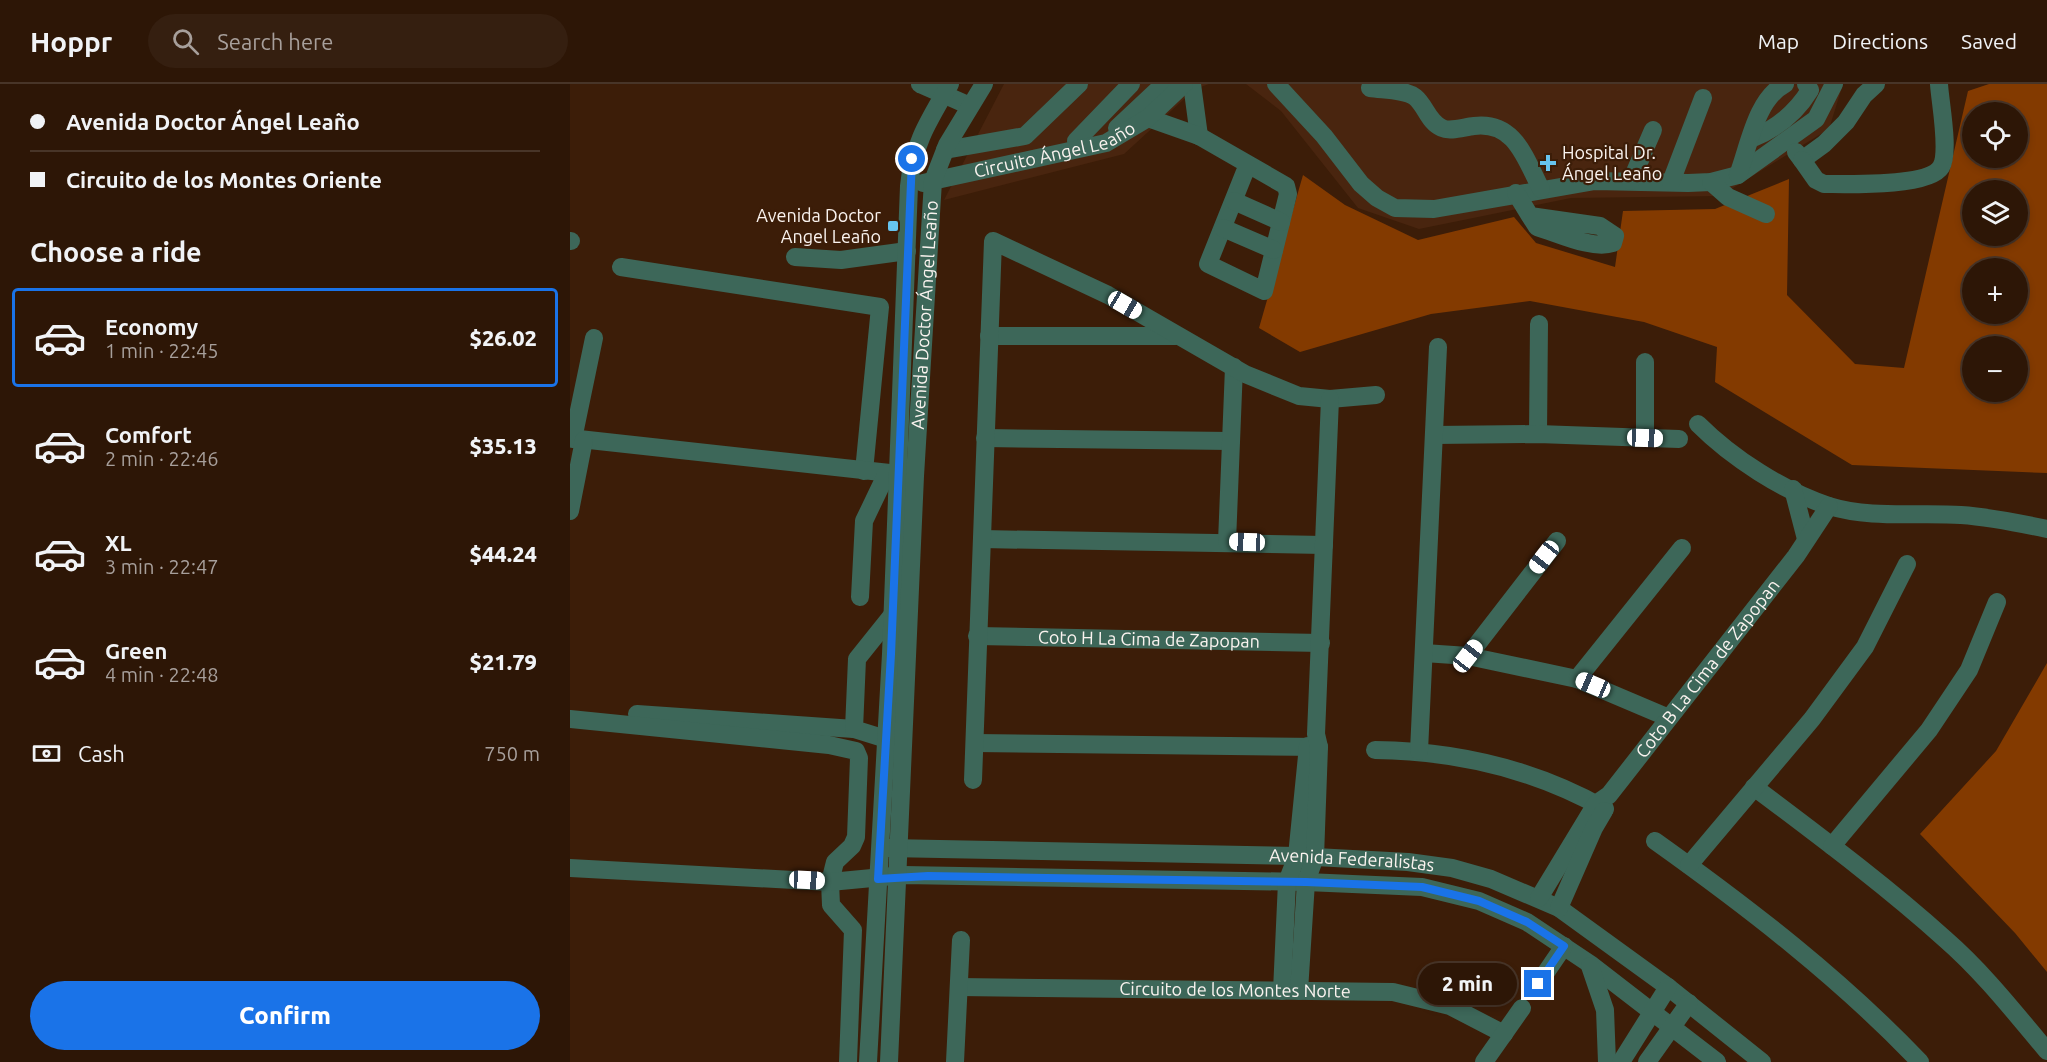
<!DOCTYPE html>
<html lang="en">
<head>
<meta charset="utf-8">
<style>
  :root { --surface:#2d1606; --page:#351f10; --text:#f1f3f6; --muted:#a79f9b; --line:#483528; --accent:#1a73e8 }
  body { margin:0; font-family:Ubuntu,sans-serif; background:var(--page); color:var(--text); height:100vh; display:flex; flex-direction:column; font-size:22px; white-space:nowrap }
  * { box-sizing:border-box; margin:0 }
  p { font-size:20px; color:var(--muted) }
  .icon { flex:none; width:33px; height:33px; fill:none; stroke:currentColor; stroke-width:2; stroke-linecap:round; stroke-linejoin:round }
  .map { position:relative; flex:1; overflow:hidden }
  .sheet { display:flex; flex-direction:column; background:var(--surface); width:570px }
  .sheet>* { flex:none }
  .top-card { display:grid; align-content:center; height:132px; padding:0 30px; background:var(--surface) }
  .controls { position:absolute; left:1392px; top:18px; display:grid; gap:12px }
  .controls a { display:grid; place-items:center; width:66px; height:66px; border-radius:50%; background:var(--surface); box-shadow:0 3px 9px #0003,0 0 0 2px var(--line); font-size:30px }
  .end { position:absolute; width:27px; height:27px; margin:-14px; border:8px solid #1a73e8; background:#fff; box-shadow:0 0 0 3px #fff }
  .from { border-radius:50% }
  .bubble { position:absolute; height:42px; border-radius:21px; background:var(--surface); box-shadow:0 3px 9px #0003,0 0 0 2px var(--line); font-size:20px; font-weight:800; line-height:42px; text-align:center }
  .car { position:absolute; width:18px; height:36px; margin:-18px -9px; border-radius:8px; box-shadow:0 0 4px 2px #0007; background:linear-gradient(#fff 24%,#345 0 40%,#fff 0 76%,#345 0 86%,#fff 0) }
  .top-card b { display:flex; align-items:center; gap:21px; height:57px; font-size:22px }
  .top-card b+b { border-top:2px solid var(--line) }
  .top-card i { width:15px; height:15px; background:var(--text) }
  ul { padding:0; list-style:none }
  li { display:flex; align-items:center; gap:18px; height:99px; margin:0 12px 9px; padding:0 18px; border:3px solid transparent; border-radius:6px }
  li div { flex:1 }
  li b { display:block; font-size:22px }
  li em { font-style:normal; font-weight:800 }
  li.on { border-color:var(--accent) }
  li>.icon { width:54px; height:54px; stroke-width:1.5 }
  h2 { padding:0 30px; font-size:27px; line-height:72px }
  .pay { display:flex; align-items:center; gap:15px; height:66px; padding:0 30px; font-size:22px }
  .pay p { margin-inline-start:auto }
  .button { display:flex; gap:12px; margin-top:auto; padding:12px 30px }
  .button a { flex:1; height:69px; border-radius:36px; background:var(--accent); color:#fff; font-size:24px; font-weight:800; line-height:69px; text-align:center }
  header { display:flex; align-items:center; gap:36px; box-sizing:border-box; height:84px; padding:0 30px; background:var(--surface); border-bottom:2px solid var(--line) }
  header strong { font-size:28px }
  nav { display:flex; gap:33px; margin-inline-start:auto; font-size:21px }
  .search { width:420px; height:54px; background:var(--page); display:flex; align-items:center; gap:15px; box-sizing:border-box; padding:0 21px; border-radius:33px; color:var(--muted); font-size:22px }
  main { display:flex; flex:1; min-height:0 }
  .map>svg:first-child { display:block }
  .built { fill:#49250f }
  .forest { fill:#833a00; fill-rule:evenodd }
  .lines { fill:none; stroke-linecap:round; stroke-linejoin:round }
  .minor { stroke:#3d6759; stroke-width:18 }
  .route { stroke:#1a73e8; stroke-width:8 }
  .poi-dot { fill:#67c4ef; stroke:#3c1d08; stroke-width:2 }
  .labels { text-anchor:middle; stroke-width:4.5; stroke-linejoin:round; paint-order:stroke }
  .street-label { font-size:18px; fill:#faf3ef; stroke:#3c1d08 }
  .poi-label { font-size:18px; fill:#faf3ef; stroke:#3c1d08; text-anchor:start }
</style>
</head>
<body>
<header>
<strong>Hoppr</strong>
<div class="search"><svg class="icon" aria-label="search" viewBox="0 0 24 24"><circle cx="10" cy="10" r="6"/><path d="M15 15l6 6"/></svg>Search here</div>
<nav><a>Map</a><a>Directions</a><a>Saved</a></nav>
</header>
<main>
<section class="sheet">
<div class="top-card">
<b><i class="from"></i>Avenida Doctor Ángel Leaño</b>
<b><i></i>Circuito de los Montes Oriente</b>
</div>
<h2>Choose a ride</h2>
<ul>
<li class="on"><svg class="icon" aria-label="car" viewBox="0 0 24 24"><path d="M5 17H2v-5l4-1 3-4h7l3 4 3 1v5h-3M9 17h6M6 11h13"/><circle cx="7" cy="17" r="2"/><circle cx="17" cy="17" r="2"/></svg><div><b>Economy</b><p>1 min · 22:45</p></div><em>$26.02</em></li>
<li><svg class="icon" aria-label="car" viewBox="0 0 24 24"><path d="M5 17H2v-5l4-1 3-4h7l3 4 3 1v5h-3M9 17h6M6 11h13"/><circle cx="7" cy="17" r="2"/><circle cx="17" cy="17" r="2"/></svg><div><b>Comfort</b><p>2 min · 22:46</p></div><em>$35.13</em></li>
<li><svg class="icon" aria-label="car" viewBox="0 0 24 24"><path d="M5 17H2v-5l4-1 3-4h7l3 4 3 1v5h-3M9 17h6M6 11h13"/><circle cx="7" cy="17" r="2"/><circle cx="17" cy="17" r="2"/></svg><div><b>XL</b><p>3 min · 22:47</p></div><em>$44.24</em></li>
<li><svg class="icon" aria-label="car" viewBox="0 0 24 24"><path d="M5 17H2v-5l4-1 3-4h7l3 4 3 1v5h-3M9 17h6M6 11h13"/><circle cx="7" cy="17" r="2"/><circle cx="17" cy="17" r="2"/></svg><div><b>Green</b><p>4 min · 22:48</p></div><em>$21.79</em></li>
</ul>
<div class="pay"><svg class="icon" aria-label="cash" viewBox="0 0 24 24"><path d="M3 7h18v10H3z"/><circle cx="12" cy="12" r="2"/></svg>Cash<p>750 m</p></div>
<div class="button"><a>Confirm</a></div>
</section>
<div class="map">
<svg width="1477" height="978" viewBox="0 0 1477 978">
  <rect width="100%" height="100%" fill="#3c1d08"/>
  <g class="built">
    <polygon points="434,0 639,0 625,5 554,70 374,116"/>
    <polygon points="676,0 1273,0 1259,45 1150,112 1001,114 849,145 788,124 711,27"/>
  </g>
  <g class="forest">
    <path d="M 1419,0 L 1477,0 L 1477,389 L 1282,381 L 1145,298 L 1147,263 L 1074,238 L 960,217 L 861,230 L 730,268 L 689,244 L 733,91 L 775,121 L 848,156 L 944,133 L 966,159 L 1045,183 L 1053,127 L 1145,125 L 1219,95 L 1217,211 L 1285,280 L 1334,284 L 1398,7 ZM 1402,28 L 1448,28 L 1448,74 L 1402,74 ZM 1402,106 L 1448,106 L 1448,152 L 1402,152 ZM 1402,184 L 1448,184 L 1448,230 L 1402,230 ZM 1402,262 L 1448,262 L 1448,308 L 1402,308 Z"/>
    <polygon points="1477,579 1477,888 1445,849 1350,750 1426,667"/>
  </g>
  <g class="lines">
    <g class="minor">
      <polyline points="350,0 400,22"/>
      <polyline points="622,0 629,52"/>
      <polyline points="706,0 754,52 791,100 807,114 825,124 864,125 1025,97 1118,99 1141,98 1168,91 1246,35 1264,0"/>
      <path d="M 800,4 C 813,6 834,5 845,13 C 856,22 858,38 872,44 C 880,48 894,43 904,42 C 945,37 955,74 971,105"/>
      <polyline points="578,34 629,52 716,102 718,110 694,207 638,180 678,80"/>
      <polyline points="547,44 594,0"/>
      <path d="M 1181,55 C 1206,45 1226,29 1240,6 L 1236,0"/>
      <polyline points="506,57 561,0"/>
      <polyline points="375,66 455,52 509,0"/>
      <polyline points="1226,68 1232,76 1254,60 1276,38 1294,11 1306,0"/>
      <path d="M 1232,76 L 1246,96 L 1254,100 C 1276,100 1359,103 1371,83 C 1380,68 1370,18 1369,0"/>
      <path d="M 1168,91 C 1179,62 1186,15 1215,0"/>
      <polyline points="1061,97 1083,46"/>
      <polyline points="1101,98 1133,14"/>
      <polyline points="1141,98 1158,113 1196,130"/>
      <path id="s1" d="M 353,99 L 536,59 L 578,34 L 614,0"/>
      <path d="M 946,109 L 960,132 L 1030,142 L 1045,152 L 1043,159 C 1022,166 988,149 967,143 L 960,132"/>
      <polyline points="664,117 711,138"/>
      <polyline points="653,144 704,166"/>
      <polyline points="0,157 1,157"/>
      <polyline points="225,173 271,176 337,167"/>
      <polyline points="51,183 310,223 294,387"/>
      <polyline points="419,252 606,252"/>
      <polyline points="1075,278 1075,354"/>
      <path d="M 1128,340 C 1162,374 1213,407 1259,422 C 1301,435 1348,428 1391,431 C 1420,433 1449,439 1477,445"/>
      <polyline points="968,350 969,240"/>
      <polyline points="864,351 968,350 1109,355"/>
      <polyline points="0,354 338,391"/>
      <polyline points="415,354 661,357"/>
      <polyline points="3,355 24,254"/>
      <polyline points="1223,405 1236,455"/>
      <polyline points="0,427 14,356"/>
      <polyline points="412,455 754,461"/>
      <polyline points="657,458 664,283"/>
      <polyline points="290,513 294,437 317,389"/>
      <path id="s2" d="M 407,552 L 751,559"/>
      <polyline points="854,569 898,572 1007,595 1099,634"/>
      <polyline points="898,572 987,457"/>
      <polyline points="1007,595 1112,464"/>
      <polyline points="67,630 284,645"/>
      <polyline points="0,635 259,661 286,667 289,674 286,753 282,762 265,778 260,798 261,821 283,846 278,978"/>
      <polyline points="316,655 284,645 287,575 323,530"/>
      <polyline points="405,659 749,663"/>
      <path d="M 805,666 C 887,667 964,685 1035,725"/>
      <polyline points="849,667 868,263"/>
      <polyline points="403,696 423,157 538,211 675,290 729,312 760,315 806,311"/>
      <path d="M 1184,703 C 1249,752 1315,801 1375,855 C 1413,888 1445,929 1477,967"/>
      <path d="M 1085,757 C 1179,824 1271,895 1350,978"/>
      <polyline points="1262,762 1359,646 1399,586 1427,518"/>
      <path id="s3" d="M 318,764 L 727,772 L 838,778 L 882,784 L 921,795 L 989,824 L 1098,903 L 1192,978"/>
      <polyline points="1119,781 1242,635 1295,563 1337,480"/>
      <polyline points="0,784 260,798 334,791 736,798 852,803 909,817 957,838 1020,880 1147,978"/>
      <path id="s4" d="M 969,814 L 1026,720 L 1039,711 L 1226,472 L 1259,422"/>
      <polyline points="989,824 1024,744 1034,727"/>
      <polyline points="1020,882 1035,926 1037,978"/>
      <polyline points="968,900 994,862"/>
      <path id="s5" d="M 389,903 L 823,908 L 880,922 L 934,950"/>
      <polyline points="712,907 717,798 727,772 738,662"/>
      <polyline points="729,907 736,798 745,773 749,663 746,650 760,315"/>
      <path d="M 298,978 L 321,570 L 339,102 C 343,60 359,36 380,0"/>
      <path id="s6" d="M 319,978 L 345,392 L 363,97 L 377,61 L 414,0"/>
      <polyline points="385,978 391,856"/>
      <polyline points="914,978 952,924"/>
      <polyline points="1051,978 1098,903"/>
      <polyline points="1077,978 1119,919"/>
    </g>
  </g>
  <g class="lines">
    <polyline class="route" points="342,75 321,570 308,795 358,792 736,798 852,803 909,817 957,838 994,862 968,900"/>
  </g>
  <g class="poi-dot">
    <path d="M975 70h6v6h6v6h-6v6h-6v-6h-6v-6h6z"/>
    <rect x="317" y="136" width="12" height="12" rx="3"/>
  </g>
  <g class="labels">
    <g class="street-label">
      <text dy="6" stroke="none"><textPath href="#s1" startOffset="136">Circuito Ángel Leaño</textPath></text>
      <text dy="6" stroke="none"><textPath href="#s6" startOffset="748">Avenida Doctor Ángel Leaño</textPath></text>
      <text dy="6" stroke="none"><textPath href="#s2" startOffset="172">Coto H La Cima de Zapopan</textPath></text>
      <text dy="6" stroke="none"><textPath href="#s4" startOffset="286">Coto B La Cima de Zapopan</textPath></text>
      <text dy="6" stroke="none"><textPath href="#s3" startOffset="464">Avenida Federalistas</textPath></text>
      <text dy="6" stroke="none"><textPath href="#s5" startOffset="276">Circuito de los Montes Norte</textPath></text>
    </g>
    <g class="poi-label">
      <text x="992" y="75">Hospital Dr.<tspan x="992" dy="21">Ángel Leaño</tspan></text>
      <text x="311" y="138" text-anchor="end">Avenida Doctor<tspan x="311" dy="21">Angel Leaño</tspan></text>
    </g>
  </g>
</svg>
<div class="controls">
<a><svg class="icon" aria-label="locate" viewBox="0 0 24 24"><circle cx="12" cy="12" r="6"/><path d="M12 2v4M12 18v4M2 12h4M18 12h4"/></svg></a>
<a><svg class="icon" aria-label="layers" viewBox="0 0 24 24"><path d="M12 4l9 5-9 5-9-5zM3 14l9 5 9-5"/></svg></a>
<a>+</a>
<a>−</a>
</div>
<i class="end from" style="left:342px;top:75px"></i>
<i class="end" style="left:968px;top:900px"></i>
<div class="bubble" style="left:848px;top:879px;width:99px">2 min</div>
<i class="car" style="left:555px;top:221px;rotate:120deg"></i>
<i class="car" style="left:1075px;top:354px;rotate:92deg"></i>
<i class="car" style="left:677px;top:458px;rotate:272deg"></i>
<i class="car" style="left:974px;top:473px;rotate:218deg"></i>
<i class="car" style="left:898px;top:572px;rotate:38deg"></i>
<i class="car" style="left:1023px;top:601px;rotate:293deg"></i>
<i class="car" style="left:237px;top:796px;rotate:93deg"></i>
</div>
</main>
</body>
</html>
